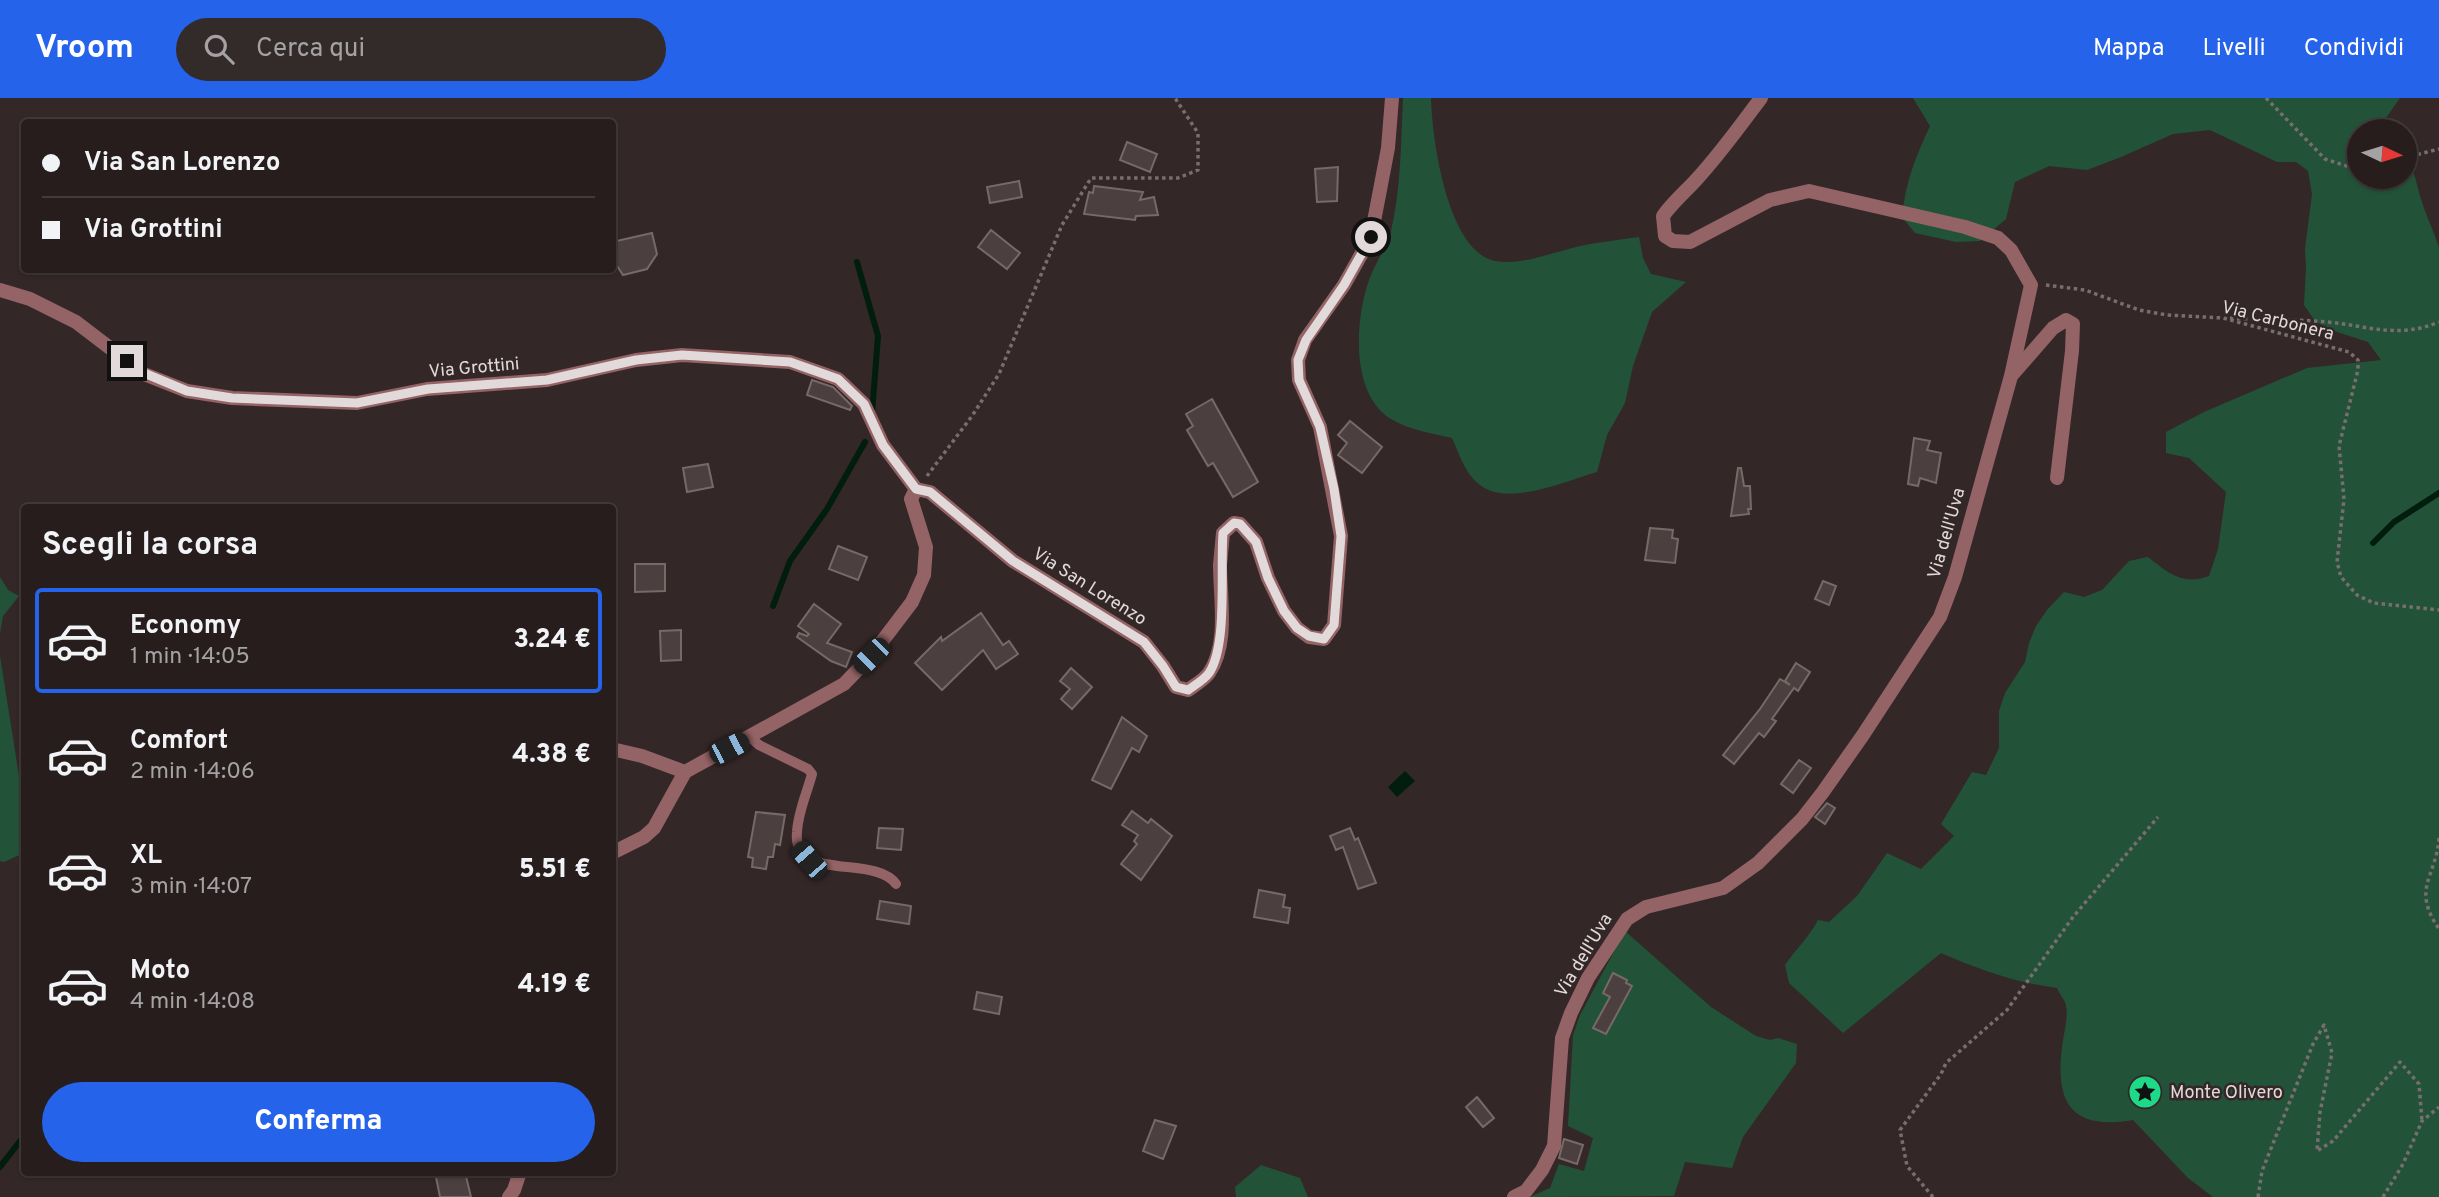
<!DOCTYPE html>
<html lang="it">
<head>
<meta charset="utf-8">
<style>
  :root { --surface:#271d1d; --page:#332a2a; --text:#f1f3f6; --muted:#a4a2a4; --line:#433b3b; --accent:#2563eb }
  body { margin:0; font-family:Overpass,sans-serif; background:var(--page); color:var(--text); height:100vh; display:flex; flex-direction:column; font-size:26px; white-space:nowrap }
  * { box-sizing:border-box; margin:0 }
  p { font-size:23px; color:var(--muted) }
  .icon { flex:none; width:38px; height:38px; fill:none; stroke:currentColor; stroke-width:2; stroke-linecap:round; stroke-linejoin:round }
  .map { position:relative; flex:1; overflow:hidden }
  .panel { position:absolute; left:21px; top:406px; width:595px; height:672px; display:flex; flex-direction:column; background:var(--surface); border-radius:7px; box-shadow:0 2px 5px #0004,0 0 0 2px var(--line) }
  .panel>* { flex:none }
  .hud { position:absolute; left:21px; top:21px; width:595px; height:154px; border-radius:7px; box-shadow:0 2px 5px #0004,0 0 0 2px var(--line); display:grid; align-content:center; height:154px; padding:0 21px; background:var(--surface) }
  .needle { width:46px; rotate:94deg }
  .controls { position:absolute; left:2347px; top:21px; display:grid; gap:14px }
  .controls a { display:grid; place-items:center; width:70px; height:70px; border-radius:50%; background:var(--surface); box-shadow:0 2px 5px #0004,0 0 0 2px var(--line); font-size:35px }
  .end { position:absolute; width:32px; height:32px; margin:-16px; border:9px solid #e2dada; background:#111; box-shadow:0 0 0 4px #111 }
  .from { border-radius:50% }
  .car { position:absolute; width:21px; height:42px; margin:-21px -10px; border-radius:9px; box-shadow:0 0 5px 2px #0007; background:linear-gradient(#222 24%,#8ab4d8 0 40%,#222 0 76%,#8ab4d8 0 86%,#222 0) }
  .hud b { display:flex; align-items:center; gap:24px; height:66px; font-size:26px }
  .hud b+b { border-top:2px solid var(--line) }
  .hud i { width:18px; height:18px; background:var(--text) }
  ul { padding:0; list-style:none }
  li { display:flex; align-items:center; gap:21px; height:105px; margin:0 14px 10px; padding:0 7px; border:4px solid transparent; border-radius:7px }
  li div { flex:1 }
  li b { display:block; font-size:26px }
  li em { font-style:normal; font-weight:800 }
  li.selected { border-color:var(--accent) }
  li>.icon { width:63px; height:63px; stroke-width:1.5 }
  h2 { padding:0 21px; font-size:32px; line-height:84px }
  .primary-button { display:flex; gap:14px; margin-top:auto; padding:14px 21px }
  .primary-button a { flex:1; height:80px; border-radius:42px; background:var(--accent); color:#fff; font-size:28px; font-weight:800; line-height:80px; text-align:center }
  header { display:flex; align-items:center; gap:42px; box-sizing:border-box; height:98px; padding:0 35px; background:var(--accent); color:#fff }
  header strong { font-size:33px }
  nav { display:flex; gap:38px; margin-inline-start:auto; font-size:24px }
  .search { width:490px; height:63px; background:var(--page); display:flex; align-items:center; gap:18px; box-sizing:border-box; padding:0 24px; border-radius:38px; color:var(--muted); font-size:26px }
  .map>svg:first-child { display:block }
  .green { fill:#225338 }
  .water { fill:#001d0e }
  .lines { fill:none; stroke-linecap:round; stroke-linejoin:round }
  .stream { stroke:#001d0e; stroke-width:6 }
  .building { fill:#4c3f3f; stroke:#786969; stroke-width:2 }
  .path { stroke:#796e6e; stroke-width:3.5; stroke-dasharray:3.5 3.5; stroke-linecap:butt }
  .service { stroke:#946365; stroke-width:10 }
  .minor { stroke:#946365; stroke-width:14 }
  .route { stroke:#e2dada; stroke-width:9 }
  .labels { text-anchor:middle; stroke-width:5; stroke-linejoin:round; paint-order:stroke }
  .street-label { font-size:18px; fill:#e2dada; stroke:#342727 }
  .poi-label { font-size:18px; fill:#e2dada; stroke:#342727; text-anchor:start }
</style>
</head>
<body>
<header>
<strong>Vroom</strong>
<div class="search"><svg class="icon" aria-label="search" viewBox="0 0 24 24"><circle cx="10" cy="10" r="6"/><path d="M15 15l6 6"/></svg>Cerca qui</div>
<nav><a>Mappa</a><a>Livelli</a><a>Condividi</a></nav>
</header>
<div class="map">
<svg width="2439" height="1099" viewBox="0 0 2439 1099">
  <rect width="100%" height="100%" fill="#342727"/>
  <g class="green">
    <path d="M 1403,0 L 1431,0 C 1432,40 1447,153 1495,163 C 1521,168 1554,154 1580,148 C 1599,144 1619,142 1639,139 L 1643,160 L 1651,176 L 1686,184 L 1652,214 L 1633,268 L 1625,305 L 1607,337 L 1597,374 C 1566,383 1508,409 1480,387 C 1465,376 1459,355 1452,340 C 1431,335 1409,332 1391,321 C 1350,296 1355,222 1369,182 C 1375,165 1386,151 1391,133 C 1401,91 1401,43 1403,0 Z"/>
    <path d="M 1913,0 L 2400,0 L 2386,20 L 2381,33 L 2359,33 L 2359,79 L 2404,79 L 2405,59 C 2415,72 2416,85 2421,101 C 2426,118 2434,133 2439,150 L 2439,1099 L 2213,1099 L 2188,1080 L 2133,1022 C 2068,1033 2054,1002 2063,942 C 2065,930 2069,916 2065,904 C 2063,900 2059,895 2057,890 C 2016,885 1978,871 1941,855 L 1843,935 L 1789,885 L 1785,867 C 1796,851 1809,839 1818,822 L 1829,824 L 1857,798 L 1887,755 L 1921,771 L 1954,738 L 1941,726 L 1972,674 L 1986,677 L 1999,650 L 1999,613 L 2005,595 L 2025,564 L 2029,545 L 2036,528 L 2047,512 L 2064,494 L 2084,499 L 2102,492 L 2129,463 L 2148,459 C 2168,475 2183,488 2209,478 L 2218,451 L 2226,394 L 2189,360 L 2166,355 L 2166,334 L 2204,314 L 2307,270 L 2381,262 L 2368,244 L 2331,232 L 2315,223 L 2304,207 L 2306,170 L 2305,151 L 2312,96 L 2308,73 L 2296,64 L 2277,64 L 2210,32 L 2173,36 L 2121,59 L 2087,72 L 2049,68 L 2015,84 L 2006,121 L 1980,143 L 1956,144 L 1915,135 L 1902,119 C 1905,85 1916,58 1930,28 Z"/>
    <polygon points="0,479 8,492 19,498 3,518 0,536"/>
    <polygon points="0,558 24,710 24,755 4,764 0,763"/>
    <polygon points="1625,833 1711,909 1756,938 1770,942 1778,940 1797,946 1796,965 1743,1039 1732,1070 1685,1064 1674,1098 1530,1099 1550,1090 1559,1066 1584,1073 1593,1040 1568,1028 1573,937 1580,917"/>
    <polygon points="1261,1067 1300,1080 1308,1099 1236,1099 1235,1089"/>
  </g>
  <polygon class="water" points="1405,673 1415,683 1397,699 1388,689"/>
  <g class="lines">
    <g class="stream">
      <polyline points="857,164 878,238 872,316"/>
      <polyline points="2373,445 2394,424 2439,395"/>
      <polyline points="773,508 790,463 827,411 865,344"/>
      <polyline points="0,1069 24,1038"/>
    </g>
  </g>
  <g class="building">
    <polygon points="1127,44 1157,56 1150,74 1120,62"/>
    <polygon points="1338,69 1337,103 1317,104 1315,71"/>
    <polygon points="1019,83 1022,99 990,105 987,89"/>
    <polygon points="1094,88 1143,94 1140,102 1154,99 1158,117 1136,118 1135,122 1084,116 1089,94 1093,95"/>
    <polygon points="991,132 1020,155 1007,171 978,149"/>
    <polygon points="652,135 657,156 647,171 623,177 612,160 612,144"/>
    <polygon points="812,282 833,289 852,308 850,312 807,297"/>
    <polygon points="1212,301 1258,384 1233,399 1213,365 1208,368 1187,332 1193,328 1186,316"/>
    <polygon points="1350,323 1382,349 1362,375 1338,357 1347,345 1338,337"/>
    <polygon points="1914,340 1930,343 1927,352 1941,355 1936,385 1920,380 1918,388 1908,386"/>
    <polygon points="708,366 713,389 687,394 683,370"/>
    <polygon points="1738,370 1741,370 1744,388 1750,388 1751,411 1748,411 1749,416 1731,418"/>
    <polygon points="1650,430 1673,432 1672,440 1678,441 1675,465 1645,462"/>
    <polygon points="838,448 867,459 858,482 829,471"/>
    <polygon points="635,466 665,466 665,493 635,494"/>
    <polygon points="1823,483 1836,488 1829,507 1815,501"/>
    <polygon points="814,506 841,526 827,545 852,554 846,569 831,563 797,539 799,535 807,538 809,536 798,528"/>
    <polygon points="981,515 1003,547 1009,543 1018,556 996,571 983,552 942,592 915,565 941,539 942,543"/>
    <polygon points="681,532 681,562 661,563 660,533"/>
    <polygon points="1796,565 1810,574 1798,593 1794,590 1772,621 1776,623 1764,639 1759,635 1734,666 1723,657 1760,611 1780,581 1790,587 1785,583"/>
    <polygon points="1071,570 1092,589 1072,611 1061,601 1070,591 1060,583"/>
    <polygon points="1122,619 1147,638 1139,654 1132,650 1111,691 1092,682"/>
    <polygon points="1799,662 1811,670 1793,695 1781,686"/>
    <polygon points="1827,705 1835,710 1825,726 1815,719"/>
    <polygon points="1132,713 1148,725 1151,721 1172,738 1141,782 1121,766 1137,746 1134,743 1138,737 1122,727"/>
    <polygon points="756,714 785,717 780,747 775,746 773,759 768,759 766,771 752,769 753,760 748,759"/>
    <polygon points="879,730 903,731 901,752 877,750"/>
    <polygon points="1350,730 1355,742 1358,740 1376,785 1358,791 1343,749 1336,752 1330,738"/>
    <polygon points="1259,792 1285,797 1283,809 1290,810 1288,825 1254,819"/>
    <polygon points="880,803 911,808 909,826 877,821"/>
    <polygon points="1613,875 1627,882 1626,885 1632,888 1606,936 1593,930 1610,899 1603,895"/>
    <polygon points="977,894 1002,899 999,916 974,911"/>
    <polygon points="1477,999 1494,1020 1483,1029 1466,1009"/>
    <polygon points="1155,1022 1176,1028 1163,1061 1143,1053"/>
    <polygon points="1564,1041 1583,1047 1577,1066 1559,1060"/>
    <polygon points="435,1074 465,1074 471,1099 440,1099"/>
  </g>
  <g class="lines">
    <g class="path">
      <polyline points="2266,0 2325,61 2359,72"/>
      <polyline points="2404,60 2439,51"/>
      <polyline points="2046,187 2085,192 2139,212 2167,217 2223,220 2349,254 2358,262 2358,272 2339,348 2344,401 2337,464 2341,479 2357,497 2374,505 2439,512"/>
      <path d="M 2230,220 C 2262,222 2295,221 2327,224 C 2369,228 2398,241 2439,224"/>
      <polyline points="927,378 972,318 999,276 1062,127 1091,80 1178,80 1198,72 1198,35 1175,0"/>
      <path d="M 2439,740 C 2436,780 2411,790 2439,831"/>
      <polyline points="1933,1099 1907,1068 1900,1032 1941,976 1946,965 2007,912 2073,819 2158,719"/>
      <polyline points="2258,1099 2262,1073 2313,946 2324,927 2332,955 2320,1014 2317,1053 2333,1043 2400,964 2419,986 2422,1023"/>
      <polyline points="2383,1099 2403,1066 2422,1023 2439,1009"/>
    </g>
    <path class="service" d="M 750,639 L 759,647 L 808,671 L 812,676 C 807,695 798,714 797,734 C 792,785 875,756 896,786"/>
    <g class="minor">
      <polyline points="0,192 30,201 76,224 144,276 187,293 232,300 357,305 427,291 547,282 636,262 682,257 790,264 838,281 864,306 883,347 916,391"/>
      <polyline points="2012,277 2053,230 2066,222 2073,226 2072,253 2057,380"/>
      <polyline points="612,651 642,658 685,674"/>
      <path d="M 612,755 L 644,739 L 654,730 L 685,674 L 844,586 L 871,558 L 912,504 L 924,477 L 926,449 L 911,401 L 916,391 L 930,394 L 1013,463 L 1144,544 L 1163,568 L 1176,589 L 1188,592 C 1195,587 1204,582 1209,575 C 1229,546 1220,501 1220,467 C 1221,457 1222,446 1223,435 L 1234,425 L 1240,426 L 1256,444 L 1268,480 L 1284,513 L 1297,530 L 1309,539 L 1324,541 L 1334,527 L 1341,438 L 1320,329 L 1299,282 L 1298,262 L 1305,242 L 1344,187 L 1371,139 L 1388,50 L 1392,0"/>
      <polyline points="509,1099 514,1092 520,1074"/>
      <path d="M 1514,1099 L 1526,1093 L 1542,1072 L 1554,1048 L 1562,940 L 1571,915 L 1588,880 L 1627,821 L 1646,809 L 1723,790 L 1758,765 L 1802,721 L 1823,694 L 1863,637 L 1940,519 L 1955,479 L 2011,278 L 2031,187 L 2011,152 L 1998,140 L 1965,129 L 1809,93 L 1770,102 L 1690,144 L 1673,143 L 1665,138 L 1663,118 C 1673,104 1685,94 1696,82 C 1720,56 1740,28 1761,0"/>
    </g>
  </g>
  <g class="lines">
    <path class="route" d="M 127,263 L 144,275 L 187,293 L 232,300 L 357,305 L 428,291 L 547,282 L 636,262 L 682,257 L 790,264 L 838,281 L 864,306 L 883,347 L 916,391 L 930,394 L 1013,463 L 1144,544 L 1163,568 L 1176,589 L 1188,592 C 1195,587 1204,582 1209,575 C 1228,547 1220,471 1223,435 L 1234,425 L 1240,426 L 1256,444 L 1268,480 L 1284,513 L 1297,530 L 1309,538 L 1324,541 L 1334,527 L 1341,438 L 1334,391 L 1320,329 L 1299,282 L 1298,262 L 1306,242 L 1344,187 L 1371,139"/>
  </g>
  <defs>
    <symbol id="sight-disc" viewBox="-11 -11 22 22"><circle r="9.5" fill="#1dd988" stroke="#342727"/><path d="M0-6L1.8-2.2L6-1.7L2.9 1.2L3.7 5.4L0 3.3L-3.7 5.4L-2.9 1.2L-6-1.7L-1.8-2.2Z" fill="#111"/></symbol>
  </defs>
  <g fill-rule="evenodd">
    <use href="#sight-disc" x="2126" y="975" width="38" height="38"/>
  </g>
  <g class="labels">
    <g class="street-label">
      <text transform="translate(2278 222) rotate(14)" y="6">Via Carbonera</text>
      <text transform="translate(474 269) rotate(-5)" y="6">Via Grottini</text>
      <text transform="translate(1946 435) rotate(-74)" y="6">Via dell'Uva</text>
      <text transform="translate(1090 488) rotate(32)" y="6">Via San Lorenzo</text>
      <text transform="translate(1583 857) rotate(-59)" y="6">Via dell'Uva</text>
    </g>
    <g class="poi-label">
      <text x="2170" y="1000">Monte Olivero</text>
    </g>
  </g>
</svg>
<div class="controls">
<a><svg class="needle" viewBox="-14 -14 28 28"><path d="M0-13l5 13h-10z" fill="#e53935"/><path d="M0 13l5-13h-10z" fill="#a4a2a4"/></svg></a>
</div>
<i class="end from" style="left:1371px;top:139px"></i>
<i class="end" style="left:127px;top:263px"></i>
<i class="car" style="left:871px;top:558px;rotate:225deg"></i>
<i class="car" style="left:729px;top:650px;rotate:63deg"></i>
<i class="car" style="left:809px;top:762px;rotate:319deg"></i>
<div class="hud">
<b><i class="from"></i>Via San Lorenzo</b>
<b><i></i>Via Grottini</b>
</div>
<section class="panel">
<h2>Scegli la corsa</h2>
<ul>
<li class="selected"><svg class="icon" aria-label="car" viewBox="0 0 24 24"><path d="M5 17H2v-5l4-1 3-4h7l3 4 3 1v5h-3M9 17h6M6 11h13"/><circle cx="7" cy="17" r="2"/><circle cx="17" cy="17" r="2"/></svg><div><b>Economy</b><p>1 min · 14:05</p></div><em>3.24 €</em></li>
<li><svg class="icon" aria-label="car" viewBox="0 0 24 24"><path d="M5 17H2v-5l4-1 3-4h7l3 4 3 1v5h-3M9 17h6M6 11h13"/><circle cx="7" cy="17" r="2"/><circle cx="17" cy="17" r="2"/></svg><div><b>Comfort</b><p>2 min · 14:06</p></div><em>4.38 €</em></li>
<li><svg class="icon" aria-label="car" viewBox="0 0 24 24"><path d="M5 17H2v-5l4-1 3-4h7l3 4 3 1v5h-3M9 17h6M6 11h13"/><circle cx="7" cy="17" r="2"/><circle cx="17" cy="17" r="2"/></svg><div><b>XL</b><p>3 min · 14:07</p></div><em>5.51 €</em></li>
<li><svg class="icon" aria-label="car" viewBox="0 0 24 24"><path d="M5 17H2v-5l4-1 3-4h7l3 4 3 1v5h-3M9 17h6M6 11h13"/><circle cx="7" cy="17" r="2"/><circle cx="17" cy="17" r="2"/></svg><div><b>Moto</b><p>4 min · 14:08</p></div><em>4.19 €</em></li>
</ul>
<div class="primary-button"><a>Conferma</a></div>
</section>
</div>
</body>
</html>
